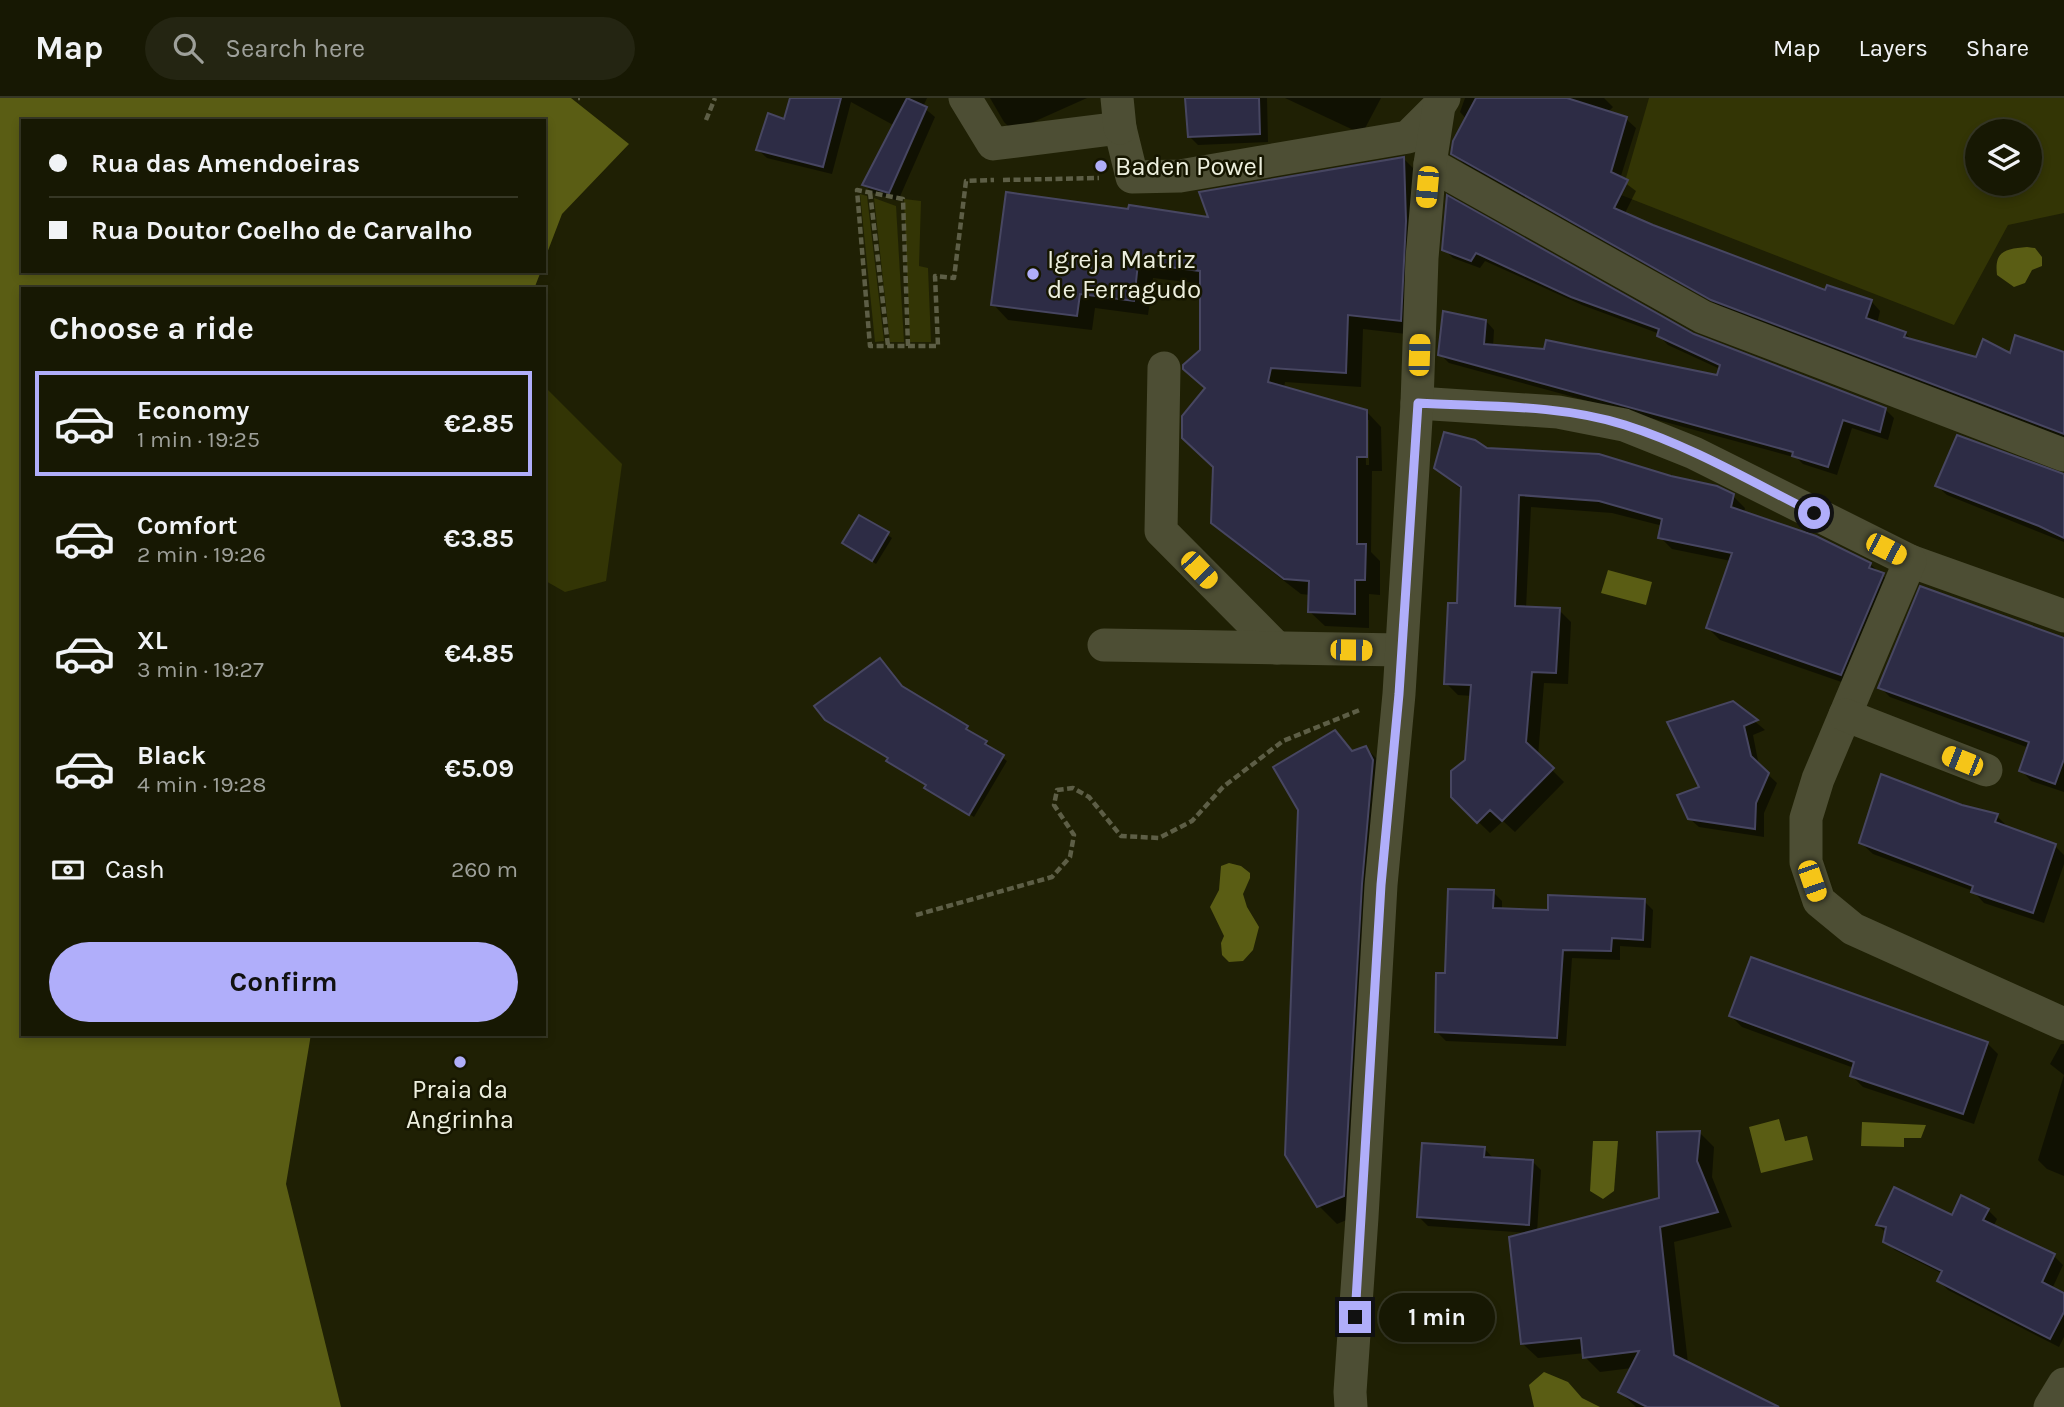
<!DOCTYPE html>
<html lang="en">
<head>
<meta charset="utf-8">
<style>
  :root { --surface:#171803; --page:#242512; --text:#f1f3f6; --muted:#9ea09a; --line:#363725; --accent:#b0aefa }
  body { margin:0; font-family:Karla,sans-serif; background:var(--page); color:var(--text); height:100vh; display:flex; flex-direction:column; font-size:26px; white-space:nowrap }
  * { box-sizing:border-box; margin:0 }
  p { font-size:23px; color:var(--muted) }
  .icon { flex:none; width:38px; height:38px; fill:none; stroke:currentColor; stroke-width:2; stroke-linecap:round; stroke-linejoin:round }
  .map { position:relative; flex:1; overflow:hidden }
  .side { position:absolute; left:21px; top:189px; width:525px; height:749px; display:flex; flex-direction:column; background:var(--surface); border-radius:0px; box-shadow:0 4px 10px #0003,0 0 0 2px var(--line) }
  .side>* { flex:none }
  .guide { position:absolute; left:21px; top:21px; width:525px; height:154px; border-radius:0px; box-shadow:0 4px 10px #0003,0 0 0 2px var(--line); display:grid; align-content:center; height:154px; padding:0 28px; background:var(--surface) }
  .fabs { position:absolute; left:1965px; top:21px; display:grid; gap:14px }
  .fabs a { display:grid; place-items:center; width:77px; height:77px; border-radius:50%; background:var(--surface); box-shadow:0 4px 10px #0003,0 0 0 2px var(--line); font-size:35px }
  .end { position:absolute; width:32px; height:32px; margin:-16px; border:9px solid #b0aefa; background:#111; box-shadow:0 0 0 4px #111 }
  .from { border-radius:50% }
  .bubble { position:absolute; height:49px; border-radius:24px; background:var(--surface); box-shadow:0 4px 10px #0003,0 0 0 2px var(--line); font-size:23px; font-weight:700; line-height:49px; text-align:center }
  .car { position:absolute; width:21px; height:42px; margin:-21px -10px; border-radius:9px; box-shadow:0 0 5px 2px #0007; background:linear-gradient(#f5c518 24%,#345 0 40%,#f5c518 0 76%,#345 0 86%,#f5c518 0) }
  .guide b { display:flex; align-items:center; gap:24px; height:66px; font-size:26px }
  .guide b+b { border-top:2px solid var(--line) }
  .guide i { width:18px; height:18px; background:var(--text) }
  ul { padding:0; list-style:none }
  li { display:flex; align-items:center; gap:21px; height:105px; margin:0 14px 10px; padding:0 14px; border:4px solid transparent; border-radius:0px }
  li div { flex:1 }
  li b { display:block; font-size:26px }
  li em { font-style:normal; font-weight:700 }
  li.active { border-color:var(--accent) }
  li>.icon { width:63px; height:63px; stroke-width:1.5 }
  h2 { padding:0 28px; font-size:32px; line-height:84px }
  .pay { display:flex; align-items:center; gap:18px; height:77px; padding:0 28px; font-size:26px }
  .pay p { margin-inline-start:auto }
  .primary-button { display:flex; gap:14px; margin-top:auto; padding:14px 28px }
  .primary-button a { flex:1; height:80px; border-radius:42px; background:var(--accent); color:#111; font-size:28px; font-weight:700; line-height:80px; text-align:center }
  header { display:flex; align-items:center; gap:42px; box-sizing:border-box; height:98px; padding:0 35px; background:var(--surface); border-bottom:2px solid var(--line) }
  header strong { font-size:33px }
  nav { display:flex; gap:38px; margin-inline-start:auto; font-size:24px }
  .search { width:490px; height:63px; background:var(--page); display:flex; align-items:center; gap:18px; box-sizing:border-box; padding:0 24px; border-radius:38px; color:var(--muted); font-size:26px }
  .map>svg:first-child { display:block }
  .green { fill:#333505; fill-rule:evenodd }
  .water { fill:#5a5d14 }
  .shadow { fill:#0007; fill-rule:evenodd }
  .building { fill:#2d2c45; stroke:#474661; stroke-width:2 }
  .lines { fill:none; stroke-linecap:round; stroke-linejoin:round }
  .path { stroke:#5d5e46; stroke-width:4.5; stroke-dasharray:7 3.5; stroke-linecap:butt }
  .street { stroke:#4d4e34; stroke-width:33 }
  .route { stroke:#b0aefa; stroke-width:9 }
  .poi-dot { fill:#b0aefa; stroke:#161600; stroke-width:2.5 }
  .labels { text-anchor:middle; stroke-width:5; stroke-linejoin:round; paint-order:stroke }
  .poi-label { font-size:26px; fill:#edefde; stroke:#161600; text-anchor:start }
</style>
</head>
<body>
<header>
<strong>Map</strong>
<div class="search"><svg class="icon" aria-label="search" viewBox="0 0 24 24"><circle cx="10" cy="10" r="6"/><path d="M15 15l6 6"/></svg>Search here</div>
<nav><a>Map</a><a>Layers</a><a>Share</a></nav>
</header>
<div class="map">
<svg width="2064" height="1309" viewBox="0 0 2064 1309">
  <rect width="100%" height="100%" fill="#1f2004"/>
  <g class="green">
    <path d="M 1649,0 L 2064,0 L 2064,115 L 2008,127 L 1954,227 L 1621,97 ZM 1978,33 L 2030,33 L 2030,86 L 1978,86 Z"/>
    <polygon points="860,96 867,98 884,243 875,244"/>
    <polygon points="874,100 896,108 904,244 890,244"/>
    <polygon points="904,101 921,103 919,168 928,170 931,244 910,244"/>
    <polygon points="544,288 622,366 606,483 565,494 544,482"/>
  </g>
  <g class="water">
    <polygon points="0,0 571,0 629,46 562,116 544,163 544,23 23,23 23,173 541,173 534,191 23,191 23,936 311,936 286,1086 341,1309 0,1309"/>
    <path d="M 2027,149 L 2035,150 L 2042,159 L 2042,168 L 2032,172 L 2025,185 L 2014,189 L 1997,177 C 1994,152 2006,151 2027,149 Z"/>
    <polygon points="1608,472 1652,484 1646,507 1601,495"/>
    <polygon points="1229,765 1241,768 1250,775 1250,780 1243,796 1247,809 1259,829 1253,852 1243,863 1229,864 1222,857 1221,845 1224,838 1210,809 1219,792 1221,768"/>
    <polygon points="1779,1021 1785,1043 1807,1038 1813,1062 1761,1075 1749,1029"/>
    <polygon points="1862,1024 1926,1027 1921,1040 1904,1040 1904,1049 1861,1048"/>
    <polygon points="1593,1043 1618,1043 1614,1093 1603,1101 1590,1093"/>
    <polygon points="1544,1274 1568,1284 1582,1300 1600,1309 1534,1309 1529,1287"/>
  </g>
  <g class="shadow">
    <polygon points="791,0 927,0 923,9 935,19 898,103 873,95 864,86 895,28 851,4 832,76 767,60 758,52 785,24"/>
    <polygon points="990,0 1087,0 1013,33 1004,24"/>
    <polygon points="1187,0 1267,0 1268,44 1198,47 1189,38"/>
    <polygon points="1285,0 1381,0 1362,36"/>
    <polygon points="1465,0 1604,0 1613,9 1607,15 1626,21 1636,30 1620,81 1636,93 1624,117 1827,194 1871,203 1880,213 1877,226 1905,235 1913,243 1977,261 2011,257 2064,256 2064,341 1723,210 1463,65 1453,55 1469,24 1460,14"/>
    <path d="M 1404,61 L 1419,76 L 1415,237 L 1363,231 L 1361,289 L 1285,284 L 1284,290 L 1366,313 L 1381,329 L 1382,373 L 1372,373 L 1371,454 L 1380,463 L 1380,497 L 1369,496 L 1369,530 L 1325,528 L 1309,513 L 1310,497 L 1301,496 L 1229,440 L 1213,425 L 1214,369 L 1202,252 L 1202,186 L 1153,180 L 1148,217 L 1095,210 L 1092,232 L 1008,222 L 993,206 L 1211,121 ZM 1365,322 L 1369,322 L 1369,367 L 1366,367 Z"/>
    <polygon points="1448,100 1693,237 1885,311 1894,320 1888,342 1852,330 1837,377 1803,366 1797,360 1449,265 1440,256 1486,223 1494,232 1493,249 1718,279 1720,271 1668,247 1659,238 1660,236 1582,207 1485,163 1480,170 1453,160 1444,151"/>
    <polygon points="1486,352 1733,398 1745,410 1744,415 1870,466 1895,489 1853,588 1720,542 1708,530 1731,463 1672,451 1660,439 1663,428 1612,415 1531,409 1526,510 1559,512 1571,524 1568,586 1544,585 1538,658 1564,684 1515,734 1503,723 1490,735 1453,699 1466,663 1472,598 1458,597 1446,585 1459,507 1462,392 1436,370"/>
    <polygon points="2064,377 2064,444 1947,397 1937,388"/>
    <polygon points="860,419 892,440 876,466 844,445"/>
    <polygon points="2064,550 2064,694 2031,683 2021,672 2029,650 1890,599 1880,589"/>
    <polygon points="903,591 967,629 970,635 986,644 990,648 989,650 1007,663 974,719 926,690 928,688"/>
    <polygon points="1733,605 1765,632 1753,637 1759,668 1777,685 1764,715 1764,739 1699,729 1689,720"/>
    <polygon points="1335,634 1354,654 1366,650 1384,668 1361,1116 1337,1126 1319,1108"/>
    <polygon points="1961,709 1997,718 2008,729 2055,748 2064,757 2064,766 2044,825 1984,805 1973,793 1873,756 1861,745"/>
    <polygon points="1493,794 1502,803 1502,812 1549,813 1644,803 1653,812 1651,850 1620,848 1620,862 1572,860 1566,948 1446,943 1437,934 1447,877"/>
    <polygon points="1731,918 1987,945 1998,956 1974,1026 1863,989 1852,978 1854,970 1742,929"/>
    <polygon points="2061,946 2064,946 2064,1078 2047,1071 2038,1062 2064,977 2050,966"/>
    <polygon points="1699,1034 1714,1049 1712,1079 1732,1129 1674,1144 1688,1265 1769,1309 1636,1309 1620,1294 1632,1270 1600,1274 1585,1259 1585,1255 1538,1260 1522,1245 1531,1135 1428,1128 1419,1119 1484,1050 1493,1060 1532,1063 1541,1072 1537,1134 1661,1102"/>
    <polygon points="1988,1112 1997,1121 1993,1129 2054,1158 2063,1167 2052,1191 2064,1197 2064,1239 2059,1249 1948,1192 1939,1183 1943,1176 1895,1152 1885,1143 1886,1135 1878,1127 1953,1119"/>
  </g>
  <g class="building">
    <polygon points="790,0 841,0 823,69 756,52 768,15 784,21"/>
    <polygon points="907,0 927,9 889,95 862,87"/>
    <polygon points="1185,0 1259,0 1260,36 1188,39"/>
    <polygon points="1476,0 1567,0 1627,19 1611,74 1628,82 1614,110 1653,127 1825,192 1827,187 1872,202 1866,220 1906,234 1904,239 1976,259 1983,241 2010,255 2015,237 2064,254 2064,336 1711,202 1451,56 1453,43"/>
    <polygon points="1404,59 1406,123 1401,223 1348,217 1346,275 1271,270 1268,284 1367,312 1367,359 1357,359 1357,446 1366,446 1365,482 1355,482 1355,516 1308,514 1309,483 1284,481 1211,425 1213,369 1182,340 1182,318 1205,290 1183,271 1183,267 1200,252 1200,173 1138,165 1134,203 1080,196 1077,218 991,207 1006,94 1128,111 1129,107 1208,119 1199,94"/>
    <polygon points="1447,97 1694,236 1886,310 1880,334 1843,322 1828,369 1792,358 1793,354 1438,257 1443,213 1486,222 1484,246 1544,251 1546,242 1717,277 1720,267 1657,238 1659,231 1571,199 1476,155 1471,163 1442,152"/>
    <polygon points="1444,334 1475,342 1487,350 1599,356 1671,378 1717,388 1734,396 1731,409 1816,438 1871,465 1869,470 1884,475 1841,577 1706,530 1732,455 1658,440 1662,421 1599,403 1519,397 1515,508 1560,510 1556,575 1532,574 1526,644 1554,670 1502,723 1490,712 1477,725 1451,699 1451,673 1465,662 1471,587 1444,586 1448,505 1457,505 1461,389 1434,370"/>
    <polygon points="1957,337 2064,376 2064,440 2039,428 1935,388"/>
    <polygon points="859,417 889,434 872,463 842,445"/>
    <polygon points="1920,488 2064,540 2064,661 2055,686 2019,673 2029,644 1878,590"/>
    <polygon points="880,560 902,588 968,628 966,631 987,643 985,646 1004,657 969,717 924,690 926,687 886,663 888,660 825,622 814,608"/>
    <polygon points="1733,603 1758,622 1744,628 1751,658 1769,675 1756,705 1755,731 1688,721 1677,697 1699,689 1667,624"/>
    <polygon points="1335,632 1352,653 1366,648 1373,662 1362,786 1344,1098 1317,1109 1285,1057 1298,712 1273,669"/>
    <polygon points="1881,676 1962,707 1998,716 1995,724 2056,746 2033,815 1971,794 1973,788 1859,745"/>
    <polygon points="1448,791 1494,792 1493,810 1548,812 1548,797 1645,801 1643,842 1612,840 1611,853 1563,852 1557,940 1435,934 1436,875 1445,875"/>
    <polygon points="1751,859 1988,944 1963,1016 1850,978 1854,964 1729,918"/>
    <polygon points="1700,1033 1697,1063 1718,1114 1660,1129 1674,1257 1779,1309 1647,1309 1618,1294 1639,1253 1583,1260 1581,1240 1521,1246 1509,1139 1659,1100 1657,1034"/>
    <polygon points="1422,1045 1485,1049 1484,1059 1533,1062 1529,1127 1417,1119"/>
    <polygon points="1894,1089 1952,1117 1961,1097 1989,1111 1983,1122 2055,1156 2042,1184 2064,1195 2064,1214 2050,1241 1937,1183 1942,1173 1883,1144 1886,1129 1876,1127"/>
  </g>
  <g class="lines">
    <g class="path">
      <polyline points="578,0 580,0"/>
      <polyline points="706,22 715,0"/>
      <polyline points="1003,82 1099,80"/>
      <polyline points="870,94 888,248"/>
      <path d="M 908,248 L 903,101 L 857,92 L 870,248 C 893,248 915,248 938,248 L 935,178 L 954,180 L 966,83 L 994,82"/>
      <polyline points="916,817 1052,779 1070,759 1074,737 1054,707 1057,692 1073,690 1089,699 1121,738 1159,740 1192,723 1223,689 1283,643 1362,611"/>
    </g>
    <g class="street">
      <polyline points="965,0 993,46 1120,30 1132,79 1180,78 1408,39 1439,8"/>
      <polyline points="1117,0 1120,30"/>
      <polyline points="1430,66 1703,219 2064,357"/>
      <polyline points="1164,270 1161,433 1277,550"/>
      <polyline points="1417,305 1558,314 1624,327 1694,355 1910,463 2064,518"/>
      <polyline points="1910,463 1818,681 1806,720 1806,764 1819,803 1853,831 2064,926"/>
      <polyline points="1104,547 1401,552"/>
      <polyline points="1845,617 1986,672"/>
      <polyline points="1351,1309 1350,1294 1362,1119 1381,787 1399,596 1417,305 1422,160 1430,66 1439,8 1444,0"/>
      <polyline points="2050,1309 2064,1286"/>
    </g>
  </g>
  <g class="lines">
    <path class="route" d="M 1355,1219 L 1381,787 L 1399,596 L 1418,305 C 1486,309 1559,306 1625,327 C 1691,348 1752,384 1814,415"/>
  </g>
  <g class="poi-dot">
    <circle cx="1101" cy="68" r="7"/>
    <circle cx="1033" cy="176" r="7"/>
    <circle cx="460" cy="964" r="7"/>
  </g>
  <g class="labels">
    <g class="poi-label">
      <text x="1115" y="77">Baden Powel</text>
      <text x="1047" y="170">Igreja Matriz<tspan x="1047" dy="30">de Ferragudo</tspan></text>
      <text x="460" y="1000" text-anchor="middle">Praia da<tspan x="460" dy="30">Angrinha</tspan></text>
    </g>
  </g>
</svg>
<div class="fabs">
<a><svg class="icon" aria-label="layers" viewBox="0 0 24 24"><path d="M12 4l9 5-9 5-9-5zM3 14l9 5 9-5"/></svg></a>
</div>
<i class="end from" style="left:1814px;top:415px"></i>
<i class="end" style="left:1355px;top:1219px"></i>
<div class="bubble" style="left:1379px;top:1195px;width:116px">1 min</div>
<i class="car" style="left:1427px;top:89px;rotate:185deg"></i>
<i class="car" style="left:1419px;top:257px;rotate:2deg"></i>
<i class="car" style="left:1886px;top:451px;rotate:117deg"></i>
<i class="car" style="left:1199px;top:472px;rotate:136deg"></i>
<i class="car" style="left:1351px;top:552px;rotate:91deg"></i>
<i class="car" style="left:1962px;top:663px;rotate:292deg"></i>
<i class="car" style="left:1812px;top:783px;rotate:161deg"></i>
<div class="guide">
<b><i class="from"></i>Rua das Amendoeiras</b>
<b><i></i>Rua Doutor Coelho de Carvalho</b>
</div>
<section class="side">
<h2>Choose a ride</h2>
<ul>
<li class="active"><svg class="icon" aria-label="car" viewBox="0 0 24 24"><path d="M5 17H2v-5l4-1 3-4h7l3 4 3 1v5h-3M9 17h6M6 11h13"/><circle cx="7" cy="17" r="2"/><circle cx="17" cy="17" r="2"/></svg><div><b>Economy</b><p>1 min · 19:25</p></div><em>€2.85</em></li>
<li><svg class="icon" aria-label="car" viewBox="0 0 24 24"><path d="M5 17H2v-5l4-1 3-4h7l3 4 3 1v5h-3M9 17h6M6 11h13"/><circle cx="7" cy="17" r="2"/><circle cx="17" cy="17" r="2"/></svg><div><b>Comfort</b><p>2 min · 19:26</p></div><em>€3.85</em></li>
<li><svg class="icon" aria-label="car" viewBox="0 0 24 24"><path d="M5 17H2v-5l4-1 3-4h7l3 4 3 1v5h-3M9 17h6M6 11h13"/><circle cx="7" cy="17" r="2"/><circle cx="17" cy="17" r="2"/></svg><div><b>XL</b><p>3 min · 19:27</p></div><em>€4.85</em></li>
<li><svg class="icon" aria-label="car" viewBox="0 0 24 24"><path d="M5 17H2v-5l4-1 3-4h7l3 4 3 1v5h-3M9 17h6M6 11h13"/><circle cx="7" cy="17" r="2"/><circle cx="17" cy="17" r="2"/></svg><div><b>Black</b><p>4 min · 19:28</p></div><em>€5.09</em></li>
</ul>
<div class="pay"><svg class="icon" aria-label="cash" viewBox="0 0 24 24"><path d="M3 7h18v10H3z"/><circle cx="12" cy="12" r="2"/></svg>Cash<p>260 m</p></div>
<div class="primary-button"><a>Confirm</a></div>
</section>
</div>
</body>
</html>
